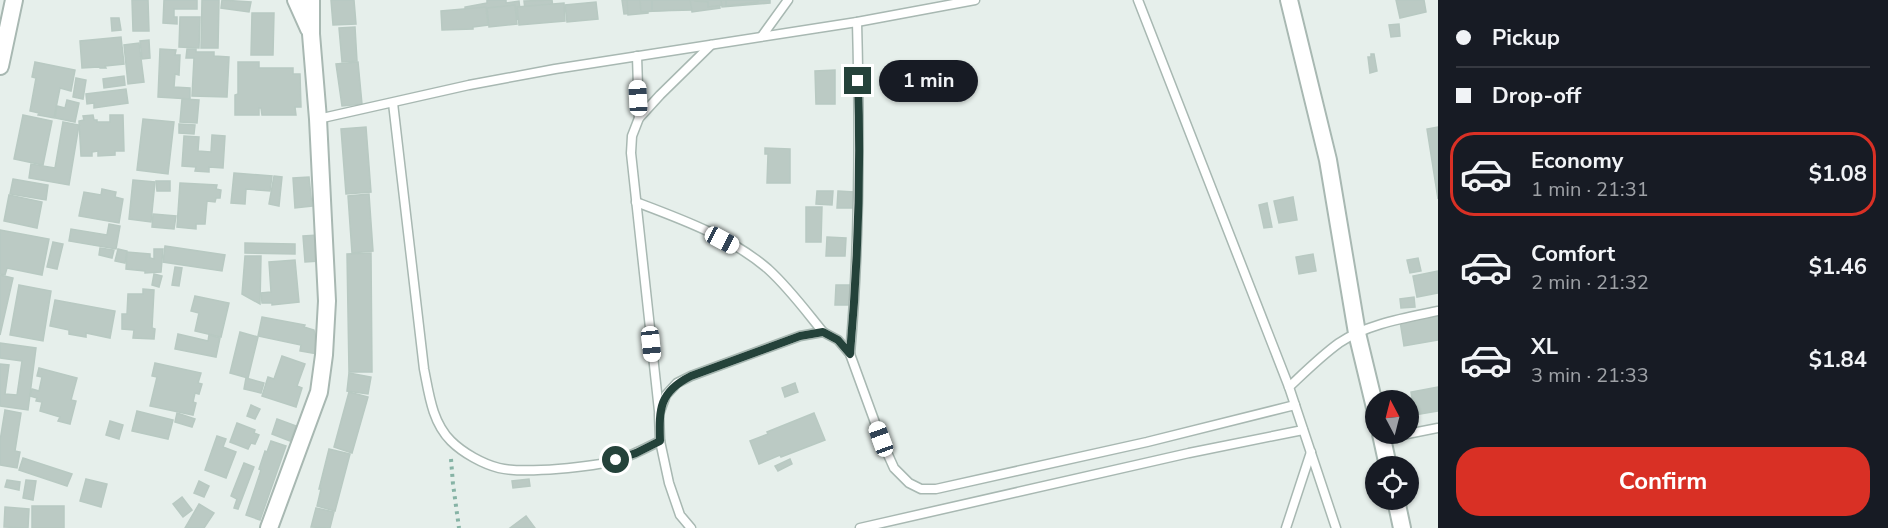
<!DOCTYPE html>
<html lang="en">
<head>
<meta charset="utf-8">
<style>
  :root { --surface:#171b24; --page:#20242c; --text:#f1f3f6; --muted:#9ea1a6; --line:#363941; --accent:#d93025 }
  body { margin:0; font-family:"Nunito Sans",sans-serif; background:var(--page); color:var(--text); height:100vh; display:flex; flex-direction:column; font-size:22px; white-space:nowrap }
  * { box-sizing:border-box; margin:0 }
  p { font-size:20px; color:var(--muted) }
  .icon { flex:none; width:33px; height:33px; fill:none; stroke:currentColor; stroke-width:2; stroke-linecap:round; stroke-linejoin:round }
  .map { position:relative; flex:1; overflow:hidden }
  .sheet { display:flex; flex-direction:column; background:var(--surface); width:450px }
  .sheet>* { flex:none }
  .guide { display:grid; align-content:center; height:132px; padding:0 18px; background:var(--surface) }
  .needle { width:39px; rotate:353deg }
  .buttons { position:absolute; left:1365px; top:390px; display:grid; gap:12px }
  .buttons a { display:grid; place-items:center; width:54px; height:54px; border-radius:50%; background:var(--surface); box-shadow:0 2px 4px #0004; font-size:30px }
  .end { position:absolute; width:27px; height:27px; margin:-14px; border:8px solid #24423a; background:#fff; box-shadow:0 0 0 3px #fff }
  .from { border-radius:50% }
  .bubble { position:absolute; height:42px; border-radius:21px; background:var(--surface); box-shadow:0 2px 4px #0004; font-size:20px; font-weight:700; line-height:42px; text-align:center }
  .car { position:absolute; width:18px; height:36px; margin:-18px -9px; border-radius:8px; box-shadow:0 0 4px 2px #0007; background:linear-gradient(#fff 24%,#345 0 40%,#fff 0 76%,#345 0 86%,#fff 0) }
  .guide b { display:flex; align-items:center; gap:21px; height:57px; font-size:22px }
  .guide b+b { border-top:2px solid var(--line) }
  .guide i { width:15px; height:15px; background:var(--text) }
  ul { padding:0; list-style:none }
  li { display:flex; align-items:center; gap:18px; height:84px; margin:0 12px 9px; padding:0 6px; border:3px solid transparent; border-radius:24px }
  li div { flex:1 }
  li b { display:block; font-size:22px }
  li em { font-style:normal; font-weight:700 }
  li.active { border-color:var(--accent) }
  li>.icon { width:54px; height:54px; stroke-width:1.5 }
  .action { display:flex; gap:12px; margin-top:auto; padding:12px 18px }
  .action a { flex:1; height:69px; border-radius:24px; background:var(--accent); color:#fff; font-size:24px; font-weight:700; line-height:69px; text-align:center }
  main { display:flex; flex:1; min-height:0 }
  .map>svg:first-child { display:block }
  .building { fill:#bbcac4; stroke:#b8c9c2; stroke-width:1.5 }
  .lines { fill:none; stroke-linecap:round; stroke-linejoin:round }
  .lane-casing { stroke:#a8b8b2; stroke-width:11 }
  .street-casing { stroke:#a8b8b2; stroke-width:20 }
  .path { stroke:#86b3a5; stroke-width:4; stroke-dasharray:3 4.5; stroke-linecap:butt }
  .lane { stroke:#fff; stroke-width:8 }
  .street { stroke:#fff; stroke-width:16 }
  .route { stroke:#24423a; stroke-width:8 }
</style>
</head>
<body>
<main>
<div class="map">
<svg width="1438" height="528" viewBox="0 0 1438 528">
  <rect width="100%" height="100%" fill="#e6efeb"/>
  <g class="building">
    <polygon points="132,0 148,0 149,31 133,31"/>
    <polygon points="164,0 197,0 197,9 174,9 174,17 177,17 177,24 163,23"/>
    <polygon points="202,0 219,0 218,48 201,48"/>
    <polygon points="222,0 251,2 249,12 221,8"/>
    <polygon points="331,0 354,0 356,24 333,25"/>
    <polygon points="487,0 506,0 506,3 519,1 521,19 467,24 465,7 487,3"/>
    <polygon points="552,0 554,16 526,19 524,1"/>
    <polygon points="622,0 636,0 637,13 624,14"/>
    <polygon points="627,0 648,0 648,13 628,15"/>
    <polygon points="640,0 687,0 688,9 641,12"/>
    <polygon points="652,0 692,0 692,10 652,11"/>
    <polygon points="690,0 719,0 720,8 692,12"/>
    <polygon points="695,0 724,0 724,5 708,7 708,2 695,1"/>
    <polygon points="721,0 770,0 770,3 722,7"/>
    <polygon points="726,0 757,0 758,2 726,6"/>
    <polygon points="1396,0 1424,0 1426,12 1400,18"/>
    <polygon points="596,2 598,19 567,22 565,5"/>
    <polygon points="564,3 565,21 519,25 517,7"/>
    <polygon points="515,5 517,24 489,27 487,8"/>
    <polygon points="486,7 488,25 473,27 473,29 442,30 441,11"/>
    <polygon points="252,13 274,13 273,55 251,55"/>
    <polygon points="180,17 200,17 199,48 179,47"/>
    <polygon points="111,18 119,18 121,30 112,31"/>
    <polygon points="1399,24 1400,36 1391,37 1389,25"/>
    <polygon points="355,27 357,61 342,62 339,28"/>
    <polygon points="121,37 124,64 105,66 106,68 100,68 99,67 82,68 80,41"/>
    <polygon points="149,40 150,58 142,59 140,41"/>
    <polygon points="139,43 144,82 128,84 124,45"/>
    <polygon points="160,49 176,50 175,55 180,55 179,75 175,74 174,87 190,88 190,99 158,97"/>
    <polygon points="187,49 196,49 196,52 214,52 214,56 229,57 227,97 192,96 194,58 186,58"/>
    <polygon points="1371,54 1374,54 1377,71 1370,73 1368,57 1371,57"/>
    <polygon points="35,62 75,70 71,91 60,88 54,118 38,115 39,113 30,111 36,78 32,77"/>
    <polygon points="238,62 259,62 259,68 293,68 293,74 300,74 301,107 295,107 296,115 262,115 261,108 259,108 259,115 235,115 235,95 238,94"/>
    <polygon points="358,62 362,104 342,106 336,64"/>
    <polygon points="835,70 835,104 816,104 815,71"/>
    <polygon points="124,76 125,85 104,88 103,79"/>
    <polygon points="76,78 86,80 83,99 73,97"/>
    <polygon points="126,89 128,103 94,108 94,103 87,104 86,94"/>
    <polygon points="182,99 199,100 197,123 180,122"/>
    <polygon points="67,100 79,103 75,122 55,118 57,106 65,108"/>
    <polygon points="23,115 52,121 43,165 14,159"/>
    <polygon points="93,115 94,120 97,120 97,122 110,122 110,115 123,115 124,151 115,151 115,155 98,156 98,151 92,152 92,156 81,156 79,121 84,120 83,116"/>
    <polygon points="143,119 174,122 168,174 137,170"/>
    <polygon points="63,122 79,125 69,185 29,178 31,164 55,168"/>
    <polygon points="179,124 195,125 194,134 179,133"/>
    <polygon points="366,127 371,192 346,194 341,129"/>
    <polygon points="1438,127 1438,199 1427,129"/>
    <polygon points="212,135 225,136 223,168 209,167 209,172 195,171 196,167 182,166 184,136 199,137 198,151 211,152"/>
    <polygon points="765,148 790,149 790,183 767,183 768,154 765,154"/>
    <polygon points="234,173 272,176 270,191 246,189 245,204 231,203"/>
    <polygon points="274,176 282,177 279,206 269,204"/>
    <polygon points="309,177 312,206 295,208 293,178"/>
    <polygon points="13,179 48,185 46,200 10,194"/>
    <polygon points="133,180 155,182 151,222 129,219"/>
    <polygon points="156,181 170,181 170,191 157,191"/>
    <polygon points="180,183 217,185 216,189 221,190 220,198 216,198 215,202 207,201 205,224 196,224 196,229 177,227"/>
    <polygon points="102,189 116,192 115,197 123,199 119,223 79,216 84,192 101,195"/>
    <polygon points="817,191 833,191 832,205 816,204"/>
    <polygon points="838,191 854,192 853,208 837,208"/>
    <polygon points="369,194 373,251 352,253 348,196"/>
    <polygon points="9,195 42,202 37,228 4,221"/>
    <polygon points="1293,197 1297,220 1279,223 1274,201"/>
    <polygon points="1267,203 1272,227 1264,228 1259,205"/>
    <polygon points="806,207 822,207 821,242 806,242"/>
    <polygon points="153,214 176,216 174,229 152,227"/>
    <polygon points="109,224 120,226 116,249 69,241 71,229 107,235"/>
    <polygon points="0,230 49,239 42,275 7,268 5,275 0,274"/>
    <polygon points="318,235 320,261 305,262 303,236"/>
    <polygon points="827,237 846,238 845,256 826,256"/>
    <polygon points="53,242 63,244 57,269 47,267"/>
    <polygon points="245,243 295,244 295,254 245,253"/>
    <polygon points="165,246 225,255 222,271 163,262"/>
    <polygon points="100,248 114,250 112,258 99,255"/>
    <polygon points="118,249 127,251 125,263 115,261"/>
    <polygon points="154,249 163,249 161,272 145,273 145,271 126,269 127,252 150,254 150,258 154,259"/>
    <polygon points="371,253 372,372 349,372 347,254"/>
    <polygon points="1313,254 1316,271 1299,274 1296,257"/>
    <polygon points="245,256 261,256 260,304 242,294"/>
    <polygon points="1418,258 1421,271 1410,273 1407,260"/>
    <polygon points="295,260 299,302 272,305 272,303 262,303 261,293 271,292 269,262"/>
    <polygon points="175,267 182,268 179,286 172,285"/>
    <polygon points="1438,271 1438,293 1417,297 1413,276"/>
    <polygon points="154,274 162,276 159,287 152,285"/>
    <polygon points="0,275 13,278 0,335"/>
    <polygon points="19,285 51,291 43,341 10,335"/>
    <polygon points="836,285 851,285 851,305 835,305"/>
    <polygon points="143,289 154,290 152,328 155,329 154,339 133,338 134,330 122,329 122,314 127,314 128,294 143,294"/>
    <polygon points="195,296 229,303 221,337 195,331 199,313 191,311"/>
    <polygon points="1414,297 1415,307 1401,308 1400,299"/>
    <polygon points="55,300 115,311 110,338 86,333 86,337 69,334 69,330 50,326"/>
    <polygon points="1438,314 1438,340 1404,346 1400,321"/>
    <polygon points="262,317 305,325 304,327 314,330 318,354 300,351 301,345 258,336"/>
    <polygon points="240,332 258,337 248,378 230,373"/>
    <polygon points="178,334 208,341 209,335 220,338 216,357 175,349"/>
    <polygon points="0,343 36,348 28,410 0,406 0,364 9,365 5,394 17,395 22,361 0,358"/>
    <polygon points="282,356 305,364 297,386 302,388 296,407 262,396 268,377 274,379"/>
    <polygon points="155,363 201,373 198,383 202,384 199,394 195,393 193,402 196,403 193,415 150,406 157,377 152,376"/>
    <polygon points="39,368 77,378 71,400 76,401 70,424 58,421 60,417 40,411 42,402 36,401 37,398 30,396 32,389 39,391 42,377 37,376"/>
    <polygon points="349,373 371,377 368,394 347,391"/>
    <polygon points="246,378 264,383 261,393 244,389"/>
    <polygon points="795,383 798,392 785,397 782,388"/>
    <polygon points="1438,387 1438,411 1415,415 1411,392"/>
    <polygon points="349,392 368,397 352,453 334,447"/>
    <polygon points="251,405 260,409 255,419 247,416"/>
    <polygon points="5,410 21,413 15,451 20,452 17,468 0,465 0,441"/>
    <polygon points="137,411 173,420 168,439 132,431"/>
    <polygon points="177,413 195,419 192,427 175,422"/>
    <polygon points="814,413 825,440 781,457 780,455 759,464 750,441 768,434 767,432"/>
    <polygon points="277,419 296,426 290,441 272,434"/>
    <polygon points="110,421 123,425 119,439 106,435"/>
    <polygon points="237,423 255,430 254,433 259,435 255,444 251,443 248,449 230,442"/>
    <polygon points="217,436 226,439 223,447 236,452 226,478 205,470"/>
    <polygon points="271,441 286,446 260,520 246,515 261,470 259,469 265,451 267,452"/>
    <polygon points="329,449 350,454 335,511 317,506 321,489 319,489"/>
    <polygon points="23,458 72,474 67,486 19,470"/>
    <polygon points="790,459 792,464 778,471 775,466"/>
    <polygon points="244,463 254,467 238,509 234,508 237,499 231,496"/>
    <polygon points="86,479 107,484 101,507 80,501"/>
    <polygon points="529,479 530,486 513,488 512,481"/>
    <polygon points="7,480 20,482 19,490 5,487"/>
    <polygon points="26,480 36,481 33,500 23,498"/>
    <polygon points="199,481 209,486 204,497 194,493"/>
    <polygon points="182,497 192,510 183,517 173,504"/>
    <polygon points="199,504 214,513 204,528 185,528"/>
    <rect x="32" y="506" width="32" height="22"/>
    <polygon points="5,507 29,509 28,528 4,527"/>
    <polygon points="316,508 334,512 330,528 311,527"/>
    <polygon points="526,516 535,528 510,528"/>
  </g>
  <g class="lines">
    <defs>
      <g id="lane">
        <polyline points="1138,0 1289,387 1336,528"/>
        <polyline points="762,36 788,0"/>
        <polyline points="637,56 639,118"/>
        <path d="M 393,103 L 424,369 C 429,394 432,422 451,441 C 463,453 483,464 499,468 C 525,474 592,467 618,460 C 633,455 646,448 660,441"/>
        <polyline points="318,119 469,85 555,69 857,22 975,0"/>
        <path d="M 636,202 C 681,219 731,237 768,269 C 789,288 805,310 823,332"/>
        <path d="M 850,354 C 860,243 860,133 857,22"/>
        <path d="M 1289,387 C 1305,372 1321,356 1339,343 C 1367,324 1405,318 1438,311"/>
        <polyline points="659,411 631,153 632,136 639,118 660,95 711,45"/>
        <polyline points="1382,439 1438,428"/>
        <polyline points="691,528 680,515 669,483 660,441 659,414 666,395 677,383 691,376 800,336 823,332 838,340 850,354 881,439 894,468 909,483 921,489 936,489 1147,442 1295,405"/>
        <polyline points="860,528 1189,453 1303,430"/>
        <polyline points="1286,528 1311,452"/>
      </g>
      <g id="street">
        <polyline points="296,0 309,29"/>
        <polyline points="1289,0 1328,160 1357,333 1376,412"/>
        <polyline points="0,66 14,0"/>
        <polyline points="1381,434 1388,466"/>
        <polyline points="1396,500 1402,528"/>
        <polyline points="269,528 319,392 324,355 327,301 318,119 311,34 311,0"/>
      </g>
    </defs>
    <use href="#lane" class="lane-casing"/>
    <use href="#street" class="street-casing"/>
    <polyline class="path" points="451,459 453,484 459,528"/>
    <use href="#lane" class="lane"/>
    <use href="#street" class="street"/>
  </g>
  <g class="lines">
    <path class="route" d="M 616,460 L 636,453 L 660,441 C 659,409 659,392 691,376 L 800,336 L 823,332 L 838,340 L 850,354 C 858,263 861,172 858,81"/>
  </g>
</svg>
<div class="buttons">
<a><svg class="needle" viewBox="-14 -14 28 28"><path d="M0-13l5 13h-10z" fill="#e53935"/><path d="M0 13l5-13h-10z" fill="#9ea1a6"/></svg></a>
<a><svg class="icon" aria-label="locate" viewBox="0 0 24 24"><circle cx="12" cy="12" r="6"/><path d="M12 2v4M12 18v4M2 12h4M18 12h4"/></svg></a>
</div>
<i class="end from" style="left:616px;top:460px"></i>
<i class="end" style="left:858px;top:81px"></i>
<div class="bubble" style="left:879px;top:60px;width:99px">1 min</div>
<i class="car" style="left:638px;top:98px;rotate:357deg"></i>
<i class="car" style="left:722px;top:240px;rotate:118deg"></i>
<i class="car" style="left:651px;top:344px;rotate:174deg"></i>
<i class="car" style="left:881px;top:439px;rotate:340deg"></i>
</div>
<section class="sheet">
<div class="guide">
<b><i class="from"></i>Pickup</b>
<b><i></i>Drop-off</b>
</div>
<ul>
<li class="active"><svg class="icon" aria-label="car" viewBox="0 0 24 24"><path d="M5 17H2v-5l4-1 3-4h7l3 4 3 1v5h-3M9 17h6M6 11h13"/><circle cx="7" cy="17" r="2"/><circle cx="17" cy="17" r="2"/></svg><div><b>Economy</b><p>1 min · 21:31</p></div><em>$1.08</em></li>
<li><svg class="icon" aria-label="car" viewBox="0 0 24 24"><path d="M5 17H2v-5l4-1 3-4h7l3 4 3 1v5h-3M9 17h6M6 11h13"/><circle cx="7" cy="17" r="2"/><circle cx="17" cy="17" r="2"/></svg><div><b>Comfort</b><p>2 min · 21:32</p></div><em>$1.46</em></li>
<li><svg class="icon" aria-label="car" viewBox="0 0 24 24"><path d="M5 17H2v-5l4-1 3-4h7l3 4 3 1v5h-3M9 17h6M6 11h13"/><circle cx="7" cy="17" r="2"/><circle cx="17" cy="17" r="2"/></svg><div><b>XL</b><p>3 min · 21:33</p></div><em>$1.84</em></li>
</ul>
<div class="action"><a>Confirm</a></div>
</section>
</main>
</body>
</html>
